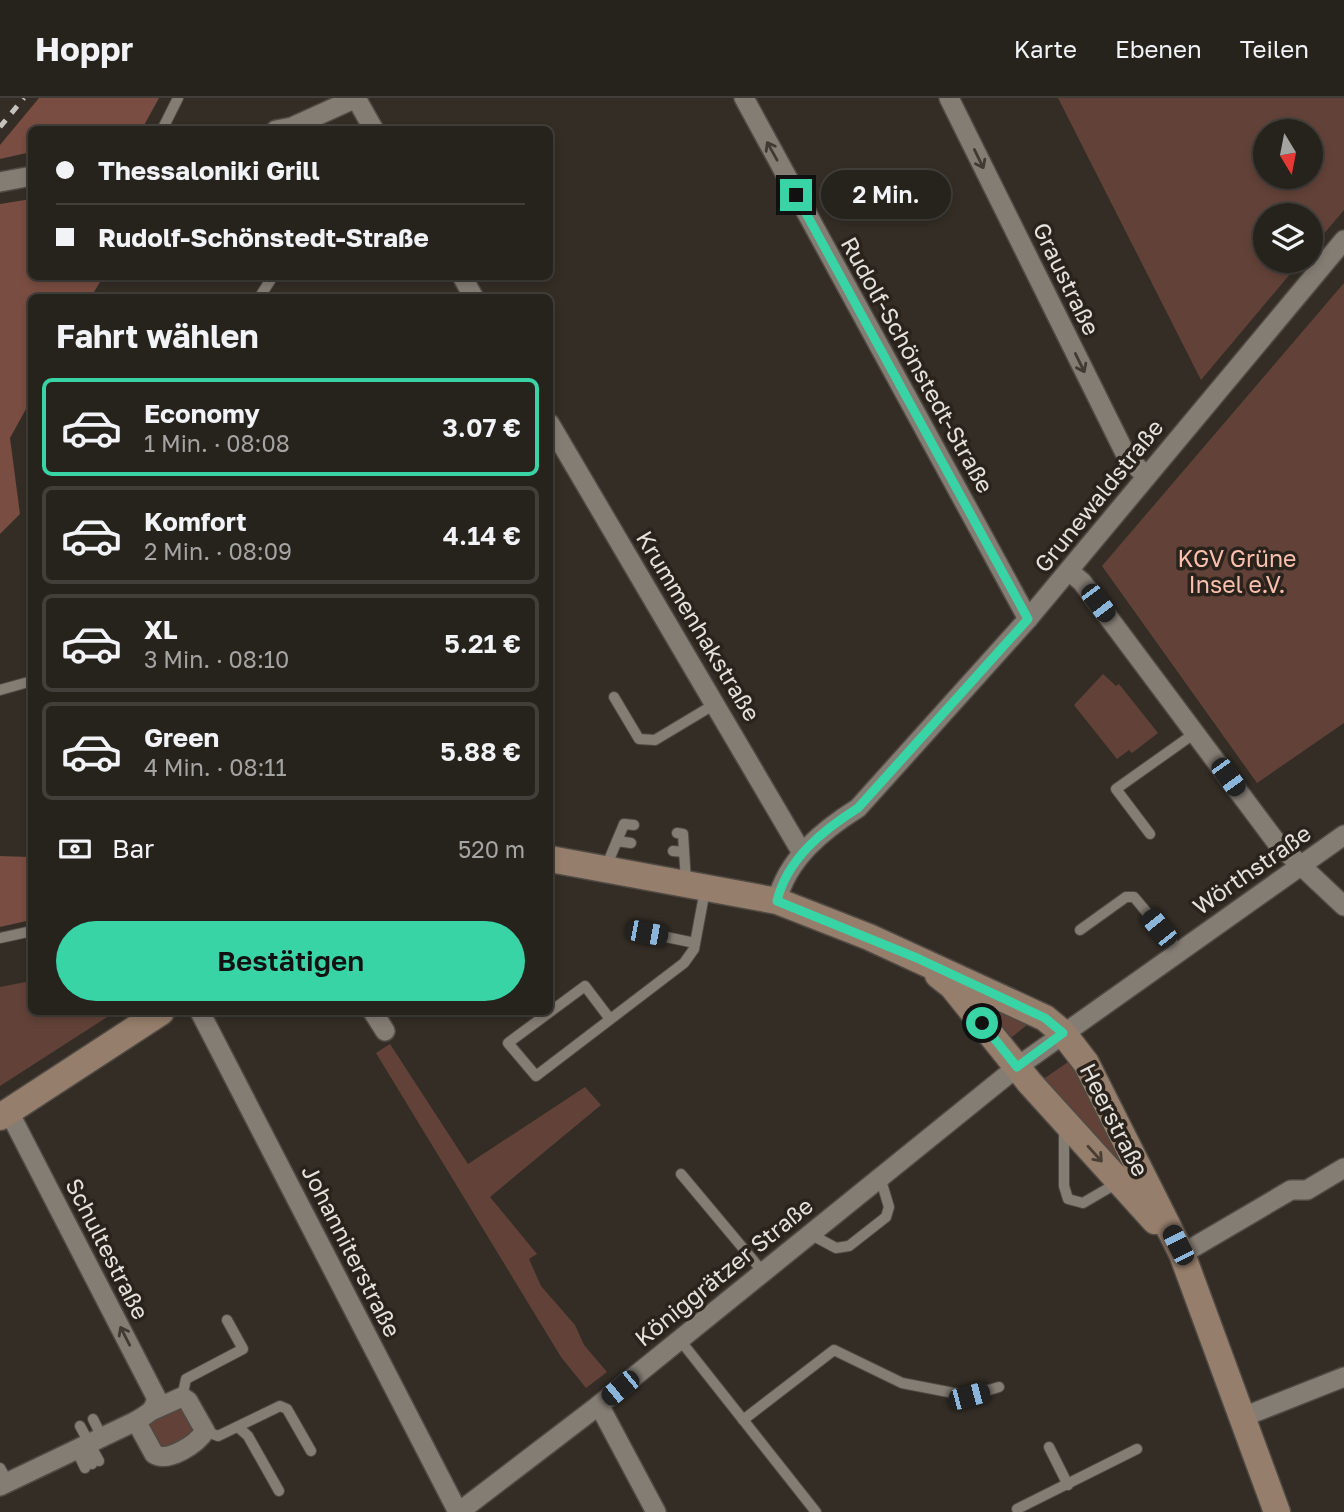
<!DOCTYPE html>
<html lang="de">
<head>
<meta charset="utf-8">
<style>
  :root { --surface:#26221c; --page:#2e2a25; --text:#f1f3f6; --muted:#a4a4a3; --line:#423f3b; --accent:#39d4a5 }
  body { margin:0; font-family:"Golos Text",sans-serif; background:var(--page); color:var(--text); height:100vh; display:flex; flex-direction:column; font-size:26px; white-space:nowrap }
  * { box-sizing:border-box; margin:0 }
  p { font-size:23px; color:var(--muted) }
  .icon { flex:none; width:38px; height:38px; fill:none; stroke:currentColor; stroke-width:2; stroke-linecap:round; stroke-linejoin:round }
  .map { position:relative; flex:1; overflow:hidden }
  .panel { position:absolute; left:28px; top:196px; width:525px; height:721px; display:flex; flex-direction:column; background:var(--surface); border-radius:10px; box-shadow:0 4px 10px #0003,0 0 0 2px var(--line) }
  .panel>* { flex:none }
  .banner { position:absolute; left:28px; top:28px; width:525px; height:154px; border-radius:10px; box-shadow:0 4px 10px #0003,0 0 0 2px var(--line); display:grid; align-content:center; height:154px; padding:0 28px; background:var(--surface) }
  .needle { width:46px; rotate:170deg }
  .fabs { position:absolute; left:1253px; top:21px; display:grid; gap:14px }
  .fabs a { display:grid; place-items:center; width:70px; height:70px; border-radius:50%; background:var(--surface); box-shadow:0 4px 10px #0003,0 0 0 2px var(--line); font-size:35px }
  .end { position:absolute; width:32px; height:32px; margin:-16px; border:9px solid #39d4a5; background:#111; box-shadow:0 0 0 4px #111 }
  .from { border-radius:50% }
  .bubble { position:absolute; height:49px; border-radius:24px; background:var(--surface); box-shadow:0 4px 10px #0003,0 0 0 2px var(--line); font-size:23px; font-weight:600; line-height:49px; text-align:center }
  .car { position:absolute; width:21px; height:42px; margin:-21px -10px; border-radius:9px; box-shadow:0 0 5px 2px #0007; background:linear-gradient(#222 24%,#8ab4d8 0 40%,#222 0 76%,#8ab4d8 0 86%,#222 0) }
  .banner b { display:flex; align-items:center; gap:24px; height:66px; font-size:26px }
  .banner b+b { border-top:2px solid var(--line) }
  .banner i { width:18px; height:18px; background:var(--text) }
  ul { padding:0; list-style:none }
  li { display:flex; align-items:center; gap:21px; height:98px; margin:0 14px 10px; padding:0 14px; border:4px solid var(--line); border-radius:10px }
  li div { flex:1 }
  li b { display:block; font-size:26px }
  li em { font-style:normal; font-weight:600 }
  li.active { border-color:var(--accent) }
  li>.icon { width:63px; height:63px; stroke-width:1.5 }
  h2 { padding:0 28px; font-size:32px; line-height:84px }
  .pay { display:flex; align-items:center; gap:18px; height:77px; padding:0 28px; font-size:26px }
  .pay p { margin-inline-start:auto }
  .action { display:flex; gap:14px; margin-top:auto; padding:14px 28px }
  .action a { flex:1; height:80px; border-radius:42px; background:var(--accent); color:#111; font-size:28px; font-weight:600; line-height:80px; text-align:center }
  header { display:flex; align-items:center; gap:42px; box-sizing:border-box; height:98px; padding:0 35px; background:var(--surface); border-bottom:2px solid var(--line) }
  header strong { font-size:33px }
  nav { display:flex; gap:38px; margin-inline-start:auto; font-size:24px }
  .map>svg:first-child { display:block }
  .green { fill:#624238; fill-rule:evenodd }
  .forest { fill:#794d41 }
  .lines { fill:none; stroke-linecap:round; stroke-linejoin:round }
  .lane-casing { stroke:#504a44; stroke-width:12 }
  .street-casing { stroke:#504a44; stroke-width:22 }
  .secondary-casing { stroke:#504a44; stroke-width:29 }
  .lane { stroke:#847d74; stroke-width:10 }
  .street { stroke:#847d74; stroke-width:19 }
  .secondary { stroke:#957e6b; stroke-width:26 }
  .rail { stroke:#c5c1bc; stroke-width:5; stroke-dasharray:9 9; stroke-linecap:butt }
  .oneway { stroke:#403a32 }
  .oneway2 { stroke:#493e34 }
  .route { stroke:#39d4a5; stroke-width:9 }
  .labels { text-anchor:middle; stroke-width:7; stroke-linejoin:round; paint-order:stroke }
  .street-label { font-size:23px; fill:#e5e1dc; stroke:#29231c }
  .park-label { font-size:23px; fill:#fbbfae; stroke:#29231c }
</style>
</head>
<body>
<header>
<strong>Hoppr</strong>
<nav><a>Karte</a><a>Ebenen</a><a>Teilen</a></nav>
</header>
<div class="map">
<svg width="1344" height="1414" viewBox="0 0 1344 1414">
  <rect width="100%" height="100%" fill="#332d25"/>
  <g class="green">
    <path d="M 1058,0 L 1344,0 L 1344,112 L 1311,151 L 1311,117 L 1265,117 L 1265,163 L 1301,163 L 1201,282 ZM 1265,33 L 1311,33 L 1311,79 L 1265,79 Z"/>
    <polygon points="1344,185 1344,625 1257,685 1102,468"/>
    <polygon points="1103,576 1116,588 1119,586 1158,635 1132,655 1129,652 1117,661 1074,607"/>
    <polygon points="31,883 32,914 115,914 0,988 0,889"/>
    <polygon points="971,894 1032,923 1007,943"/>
    <polygon points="390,946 468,1066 585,989 601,1007 490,1099 537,1156 529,1161 541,1188 575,1227 584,1247 607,1274 586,1290 561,1259 376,955"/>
    <polygon points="1071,962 1139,1087 1039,984"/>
    <polygon points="184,1307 195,1333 171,1350 158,1348 149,1329 152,1324"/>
  </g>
  <g class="forest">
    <polygon points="39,0 159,0 142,31 32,32 31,54 0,61 0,47"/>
    <polygon points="31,101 32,178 103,179 91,199 32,200 31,302 10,340 20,416 0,436 0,106"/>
    <polygon points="0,758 31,759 31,822 0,829"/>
  </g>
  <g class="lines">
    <defs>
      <g id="lane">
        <polyline points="162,32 178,0"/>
        <polyline points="259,200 273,178"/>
        <polyline points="0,592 32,583"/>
        <polyline points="614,599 639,641 655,642 715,606"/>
        <polyline points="677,735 683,736 686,784"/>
        <polyline points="1150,736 1116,691 1195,635"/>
        <polyline points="617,743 631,745"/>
        <polyline points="673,753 684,754"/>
        <polyline points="606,769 624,726 634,727"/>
        <polyline points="1080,832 1126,799 1134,799 1179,853"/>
        <polyline points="647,835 695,845"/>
        <polyline points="0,840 32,833"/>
        <polyline points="610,921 585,888 508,945 536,978 684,865 694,851 705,792"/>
        <polyline points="1064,1031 1064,1088 1068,1101 1083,1105 1119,1084"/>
        <polyline points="681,1076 763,1174"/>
        <polyline points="810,1136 836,1150 849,1148 886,1119 889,1109 880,1079"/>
        <polyline points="680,1242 816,1414"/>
        <polyline points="182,1299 186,1281 243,1251 227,1222"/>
        <polyline points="93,1321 102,1339"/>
        <polyline points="743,1322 834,1252 902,1285 969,1298 999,1289"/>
        <polyline points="80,1328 99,1363"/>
        <polyline points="238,1329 248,1338 279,1393"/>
        <polyline points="205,1333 218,1338 280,1308 287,1311 311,1353"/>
        <polyline points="83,1349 92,1366"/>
        <polyline points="1049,1349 1068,1387"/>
        <polyline points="76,1351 85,1370"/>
        <polyline points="0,1370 8,1384"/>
        <polyline points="1017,1411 1137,1351"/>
      </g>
      <g id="street">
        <polyline points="356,0 374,32"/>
        <polyline points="744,0 1028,521"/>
        <polyline points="949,0 1127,359 1146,378"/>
        <polyline points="276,32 292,29 356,0"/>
        <polyline points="0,84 32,78"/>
        <polyline points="462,178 474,200"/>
        <polyline points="550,326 802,755"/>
        <polyline points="1069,473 1082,484 1277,745 1344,808"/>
        <path d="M 777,803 C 787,761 823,732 858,710 L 1028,521 L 1344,142"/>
        <polyline points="200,914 458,1414"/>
        <polyline points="373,914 385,933"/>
        <polyline points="1182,1156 1291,1092 1307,1092 1344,1070"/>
        <polyline points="599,1307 656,1414"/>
        <polyline points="1243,1319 1344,1279"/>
        <path d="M 136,1323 L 154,1356 C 168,1365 197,1346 205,1333 L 188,1303 L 182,1299 L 153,1312"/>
        <path d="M 0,1388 L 136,1323 C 147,1316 156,1313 156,1299 L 9,1014"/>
        <polyline points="459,1414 599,1307 1017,969 1344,737"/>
      </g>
      <g id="secondary">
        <polyline points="550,761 777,803 869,839 1045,920 1063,935 1086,965 1182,1156 1277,1414"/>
        <polyline points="938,877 952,888 1029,984 1155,1123"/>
        <polyline points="0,1019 161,914"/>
      </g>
    </defs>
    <use href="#lane" class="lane-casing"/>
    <use href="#street" class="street-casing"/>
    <use href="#secondary" class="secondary-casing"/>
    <use href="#lane" class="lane"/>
    <use href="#street" class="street"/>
    <use href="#secondary" class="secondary"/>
    <polyline class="rail" points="0,29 24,0"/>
  </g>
  <defs><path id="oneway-shaft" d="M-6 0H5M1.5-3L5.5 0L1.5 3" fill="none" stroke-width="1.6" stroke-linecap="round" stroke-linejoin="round" transform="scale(1.75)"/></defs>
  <g class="oneway">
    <use href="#oneway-shaft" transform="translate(772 53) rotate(-119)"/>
    <use href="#oneway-shaft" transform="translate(979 61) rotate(64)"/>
    <use href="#oneway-shaft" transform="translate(1080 265) rotate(64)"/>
    <use href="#oneway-shaft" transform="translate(125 1238) rotate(-117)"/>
  </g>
  <use class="oneway2" href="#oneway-shaft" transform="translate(1095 1056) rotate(48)"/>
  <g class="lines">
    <path class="route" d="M 796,97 L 1028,521 L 858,710 C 823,732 787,761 777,803 L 917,860 L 1045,920 L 1063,935 L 1017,969 L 982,925"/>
  </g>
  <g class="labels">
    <g class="street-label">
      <text transform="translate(1066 181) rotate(64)" y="8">Graustraße</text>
      <text transform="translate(917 267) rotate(61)" y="8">Rudolf-Schönstedt-Straße</text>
      <text transform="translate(1099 398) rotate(-51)" y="8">Grunewaldstraße</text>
      <text transform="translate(698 528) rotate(59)" y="8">Krummenhakstraße</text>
      <text transform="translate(1252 772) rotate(-35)" y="8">Wörthstraße</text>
      <text transform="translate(1114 1022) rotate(63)" y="8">Heerstraße</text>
      <text transform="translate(107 1151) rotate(63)" y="8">Schultestraße</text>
      <text transform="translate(351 1153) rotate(63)" y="8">Johanniterstraße</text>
      <text transform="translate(724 1174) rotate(-39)" y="8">Königgrätzer Straße</text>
    </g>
    <g class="park-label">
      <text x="1237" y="469">KGV Grüne<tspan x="1237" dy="26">Insel e.V.</tspan></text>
    </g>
  </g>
</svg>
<div class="fabs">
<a><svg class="needle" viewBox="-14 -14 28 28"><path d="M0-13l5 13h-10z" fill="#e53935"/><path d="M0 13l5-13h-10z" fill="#a4a4a3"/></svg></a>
<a><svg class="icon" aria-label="layers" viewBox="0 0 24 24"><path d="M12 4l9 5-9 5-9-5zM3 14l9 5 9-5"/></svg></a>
</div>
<i class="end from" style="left:982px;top:925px"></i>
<i class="end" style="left:796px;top:97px"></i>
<div class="bubble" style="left:821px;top:72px;width:130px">2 Min.</div>
<i class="car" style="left:1098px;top:505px;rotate:143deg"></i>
<i class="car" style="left:1228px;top:679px;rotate:144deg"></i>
<i class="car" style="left:1159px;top:830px;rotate:321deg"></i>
<i class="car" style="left:647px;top:835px;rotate:101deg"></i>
<i class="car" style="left:1178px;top:1147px;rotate:333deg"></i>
<i class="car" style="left:620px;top:1290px;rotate:231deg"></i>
<i class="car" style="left:969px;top:1298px;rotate:75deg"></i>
<div class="banner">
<b><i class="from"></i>Thessaloniki Grill</b>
<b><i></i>Rudolf-Schönstedt-Straße</b>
</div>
<section class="panel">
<h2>Fahrt wählen</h2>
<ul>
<li class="active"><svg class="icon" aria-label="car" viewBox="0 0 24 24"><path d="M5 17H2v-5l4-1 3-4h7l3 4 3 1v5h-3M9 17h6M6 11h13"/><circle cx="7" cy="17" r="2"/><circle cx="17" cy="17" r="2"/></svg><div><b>Economy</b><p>1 Min. · 08:08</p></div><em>3.07 €</em></li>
<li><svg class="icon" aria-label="car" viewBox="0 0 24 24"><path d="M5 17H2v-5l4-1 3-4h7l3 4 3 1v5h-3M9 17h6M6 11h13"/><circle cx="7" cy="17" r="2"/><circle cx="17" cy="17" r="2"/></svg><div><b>Komfort</b><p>2 Min. · 08:09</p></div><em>4.14 €</em></li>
<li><svg class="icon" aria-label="car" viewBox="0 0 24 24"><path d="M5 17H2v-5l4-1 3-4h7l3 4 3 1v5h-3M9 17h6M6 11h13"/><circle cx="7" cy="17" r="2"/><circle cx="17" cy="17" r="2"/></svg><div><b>XL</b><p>3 Min. · 08:10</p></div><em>5.21 €</em></li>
<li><svg class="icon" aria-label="car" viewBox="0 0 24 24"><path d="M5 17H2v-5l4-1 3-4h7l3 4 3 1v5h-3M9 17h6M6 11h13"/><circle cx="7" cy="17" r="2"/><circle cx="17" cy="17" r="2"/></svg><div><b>Green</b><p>4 Min. · 08:11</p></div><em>5.88 €</em></li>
</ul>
<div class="pay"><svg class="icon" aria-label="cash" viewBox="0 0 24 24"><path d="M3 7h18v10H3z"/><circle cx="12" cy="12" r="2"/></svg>Bar<p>520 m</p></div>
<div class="action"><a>Bestätigen</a></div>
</section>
</div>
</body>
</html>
